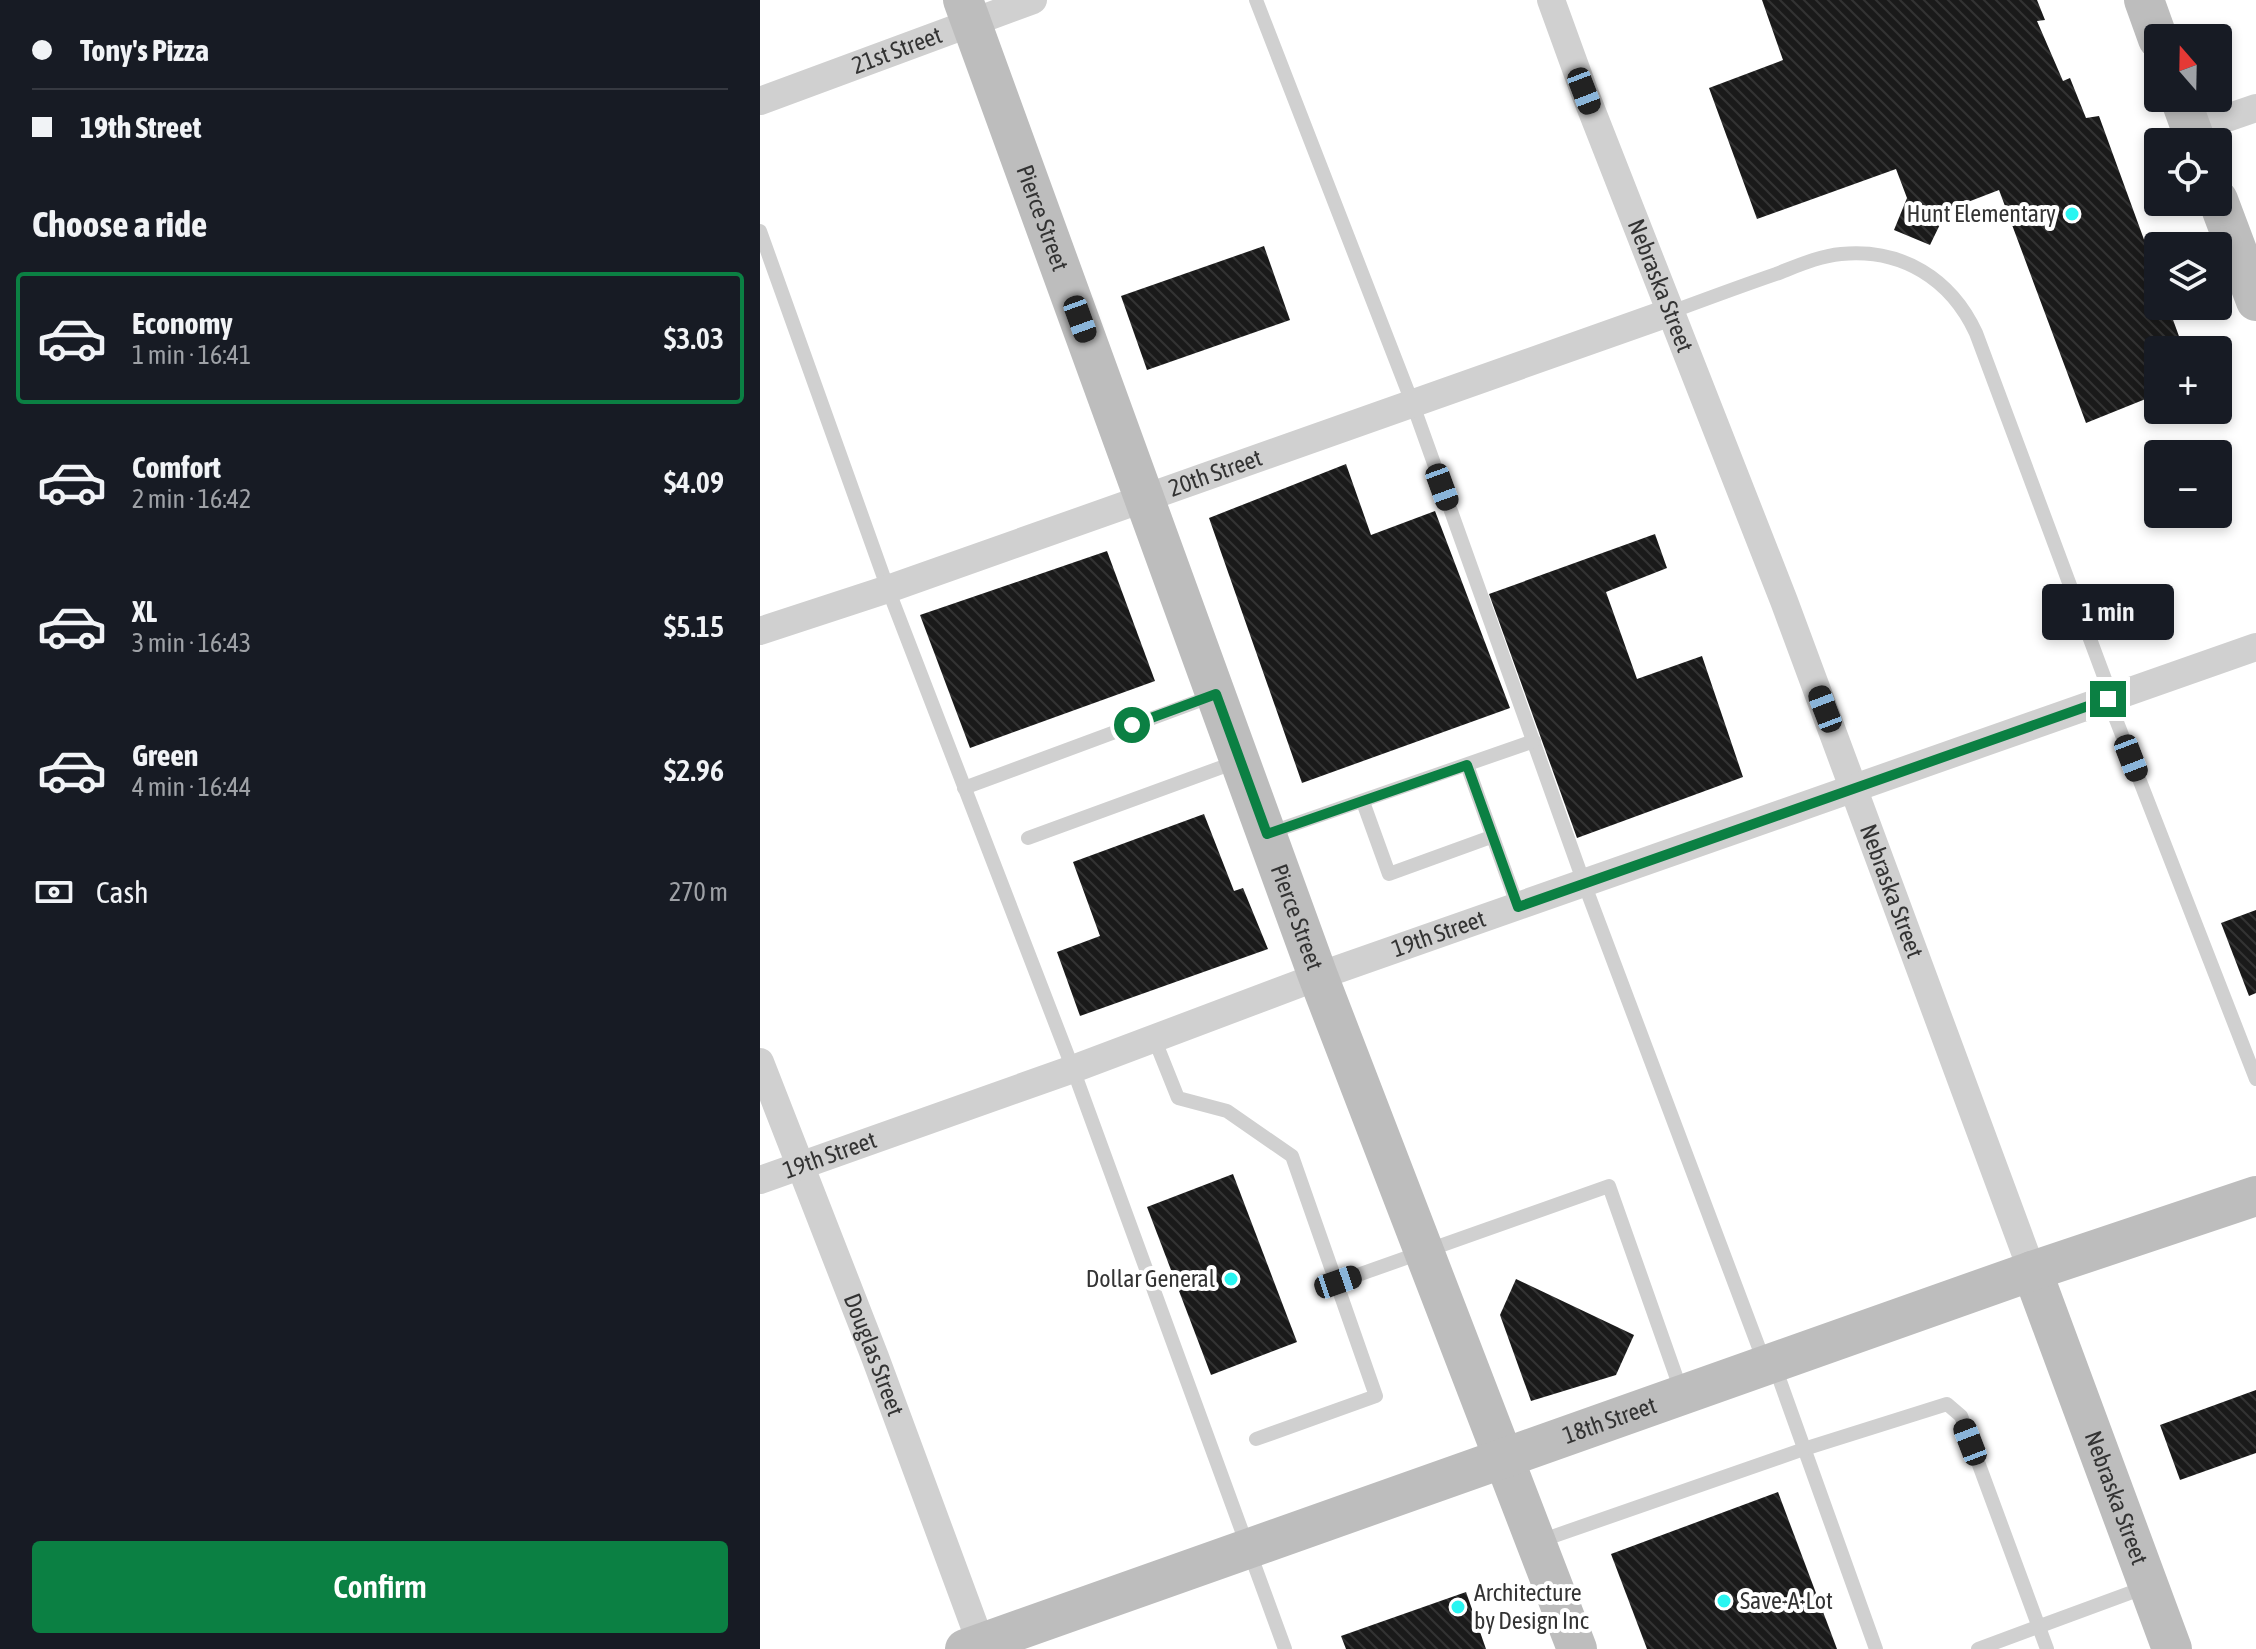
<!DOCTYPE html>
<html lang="en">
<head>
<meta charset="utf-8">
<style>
  :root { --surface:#171b24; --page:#242831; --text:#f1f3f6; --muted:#9ea1a6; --line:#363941; --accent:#0b8043 }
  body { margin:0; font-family:"Asap Condensed",sans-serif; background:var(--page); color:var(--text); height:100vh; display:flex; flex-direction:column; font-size:30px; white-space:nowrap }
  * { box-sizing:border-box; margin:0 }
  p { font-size:26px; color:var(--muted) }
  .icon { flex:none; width:44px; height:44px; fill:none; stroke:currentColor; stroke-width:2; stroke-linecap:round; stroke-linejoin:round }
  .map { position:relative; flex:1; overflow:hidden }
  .details { display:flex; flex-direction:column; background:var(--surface); width:760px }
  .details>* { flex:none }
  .hud { display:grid; align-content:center; height:176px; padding:0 32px; background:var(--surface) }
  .needle { width:52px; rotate:340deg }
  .tools { position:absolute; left:1384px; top:24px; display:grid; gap:16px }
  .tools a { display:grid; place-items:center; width:88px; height:88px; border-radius:8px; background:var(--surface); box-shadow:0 4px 12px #0003; font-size:40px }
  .end { position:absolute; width:36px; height:36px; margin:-18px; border:10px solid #0b8043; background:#fff; box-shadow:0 0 0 4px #fff }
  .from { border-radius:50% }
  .bubble { position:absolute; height:56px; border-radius:8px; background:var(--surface); box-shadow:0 4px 12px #0003; font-size:26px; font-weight:600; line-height:56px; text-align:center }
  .car { position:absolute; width:24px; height:48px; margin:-24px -12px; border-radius:10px; box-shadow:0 0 6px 2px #0007; background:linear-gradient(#222 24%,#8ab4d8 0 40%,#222 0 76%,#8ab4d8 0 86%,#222 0) }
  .hud b { display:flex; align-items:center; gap:28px; height:76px; font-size:30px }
  .hud b+b { border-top:2px solid var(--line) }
  .hud i { width:20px; height:20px; background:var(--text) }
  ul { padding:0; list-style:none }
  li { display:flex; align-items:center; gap:24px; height:132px; margin:0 16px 12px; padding:0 16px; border:4px solid transparent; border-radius:8px }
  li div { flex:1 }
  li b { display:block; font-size:30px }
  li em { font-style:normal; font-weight:600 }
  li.selected { border-color:var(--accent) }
  li>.icon { width:72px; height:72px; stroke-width:1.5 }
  h2 { padding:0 32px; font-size:36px; line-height:96px }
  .pay { display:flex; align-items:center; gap:20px; height:88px; padding:0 32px; font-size:30px }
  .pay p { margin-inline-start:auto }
  .button { display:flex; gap:16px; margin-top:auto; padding:16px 32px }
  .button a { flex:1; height:92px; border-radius:8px; background:var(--accent); color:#fff; font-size:32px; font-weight:600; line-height:92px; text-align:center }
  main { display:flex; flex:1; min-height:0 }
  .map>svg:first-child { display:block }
  .building { fill:url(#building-back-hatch) }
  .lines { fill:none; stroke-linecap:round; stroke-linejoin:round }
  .lane { stroke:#d0d0d0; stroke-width:14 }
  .street { stroke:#d0d0d0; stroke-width:28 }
  .secondary { stroke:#bdbdbd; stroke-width:40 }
  .route { stroke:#0b8043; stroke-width:10 }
  .poi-dot { fill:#29f5f1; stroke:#fff; stroke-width:3 }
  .labels { text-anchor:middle; stroke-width:8; stroke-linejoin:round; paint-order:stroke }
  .street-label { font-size:24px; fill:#333; stroke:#fff }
  .poi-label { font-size:24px; fill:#333; stroke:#fff; text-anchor:end }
</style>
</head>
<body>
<main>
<section class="details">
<div class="hud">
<b><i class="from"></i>Tony's Pizza</b>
<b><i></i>19th Street</b>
</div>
<h2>Choose a ride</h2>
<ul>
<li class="selected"><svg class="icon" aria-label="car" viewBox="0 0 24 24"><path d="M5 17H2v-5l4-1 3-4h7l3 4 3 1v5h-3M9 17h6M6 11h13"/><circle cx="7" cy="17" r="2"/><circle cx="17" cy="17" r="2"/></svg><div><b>Economy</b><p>1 min · 16:41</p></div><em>$3.03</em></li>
<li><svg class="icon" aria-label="car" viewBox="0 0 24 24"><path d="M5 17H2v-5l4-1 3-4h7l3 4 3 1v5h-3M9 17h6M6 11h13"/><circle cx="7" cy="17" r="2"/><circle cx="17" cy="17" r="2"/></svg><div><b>Comfort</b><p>2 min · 16:42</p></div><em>$4.09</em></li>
<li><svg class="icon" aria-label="car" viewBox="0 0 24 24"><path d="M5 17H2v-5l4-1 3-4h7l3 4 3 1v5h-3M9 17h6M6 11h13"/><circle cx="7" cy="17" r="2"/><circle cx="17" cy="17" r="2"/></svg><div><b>XL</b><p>3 min · 16:43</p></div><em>$5.15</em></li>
<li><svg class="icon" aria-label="car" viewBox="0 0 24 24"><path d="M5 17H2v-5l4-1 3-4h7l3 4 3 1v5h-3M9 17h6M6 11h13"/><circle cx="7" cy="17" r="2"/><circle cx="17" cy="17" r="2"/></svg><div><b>Green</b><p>4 min · 16:44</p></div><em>$2.96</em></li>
</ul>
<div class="pay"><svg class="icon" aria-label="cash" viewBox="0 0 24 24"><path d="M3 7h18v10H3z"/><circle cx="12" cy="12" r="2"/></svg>Cash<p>270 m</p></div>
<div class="button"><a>Confirm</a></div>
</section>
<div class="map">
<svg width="1496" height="1649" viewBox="0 0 1496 1649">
  <defs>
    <pattern id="building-back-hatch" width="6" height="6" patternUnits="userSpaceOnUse" patternTransform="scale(2)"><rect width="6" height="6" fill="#1a1a1a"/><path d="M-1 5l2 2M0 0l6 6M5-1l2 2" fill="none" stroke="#333"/></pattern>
  </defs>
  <rect width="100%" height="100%" fill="#fff"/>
  <g class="building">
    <polygon points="1002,0 1277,0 1285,20 1277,21 1303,81 1310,78 1326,118 1339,116 1398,278 1398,306 1408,306 1424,350 1398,350 1398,394 1326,423 1239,190 1187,210 1170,245 1134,230 1147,198 1136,169 997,219 949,88 1023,60"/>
    <polygon points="504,246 530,320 387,370 361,296"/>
    <polygon points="586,464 611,535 675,511 750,708 542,783 449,518"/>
    <polygon points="895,534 907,568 846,592 877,679 942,656 983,777 817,838 729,594"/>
    <polygon points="347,551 395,681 210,748 160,615"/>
    <polygon points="444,814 474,891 483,888 508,949 320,1016 297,952 340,936 313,862"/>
    <polygon points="1496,910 1496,993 1489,996 1461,923"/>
    <polygon points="473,1174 537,1342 451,1375 387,1207"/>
    <polygon points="756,1279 874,1335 856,1375 771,1401 740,1315"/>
    <polygon points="1496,1390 1496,1453 1420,1480 1400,1425"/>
    <polygon points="1018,1492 1077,1649 887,1649 851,1554"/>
    <polygon points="706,1592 726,1649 586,1649 581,1636"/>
  </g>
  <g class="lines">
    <g class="lane">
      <polyline points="496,0 652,402 824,883 1005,1364"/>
      <polyline points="0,231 128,589 313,1069 525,1649"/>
      <path d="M 911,312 C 946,299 981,286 1016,274 C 1037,266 1059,256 1081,254 C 1142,248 1191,279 1216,333 L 1352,698"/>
      <polyline points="1348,699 1496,1079"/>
      <polyline points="707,765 758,907"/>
      <polyline points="204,788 452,696"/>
      <polyline points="603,802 629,874 731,837"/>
      <polyline points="509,833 774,741"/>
      <polyline points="268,838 476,762"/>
      <polyline points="394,1038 418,1098 467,1111 532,1156 616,1396 496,1439"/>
      <polyline points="578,1282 849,1186 922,1393"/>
      <polyline points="1015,1367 1116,1649"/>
      <polyline points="777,1542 1044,1449 1187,1404 1201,1416 1287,1649"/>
      <polyline points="1218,1649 1386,1587"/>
    </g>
    <g class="street">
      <path id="s1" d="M 791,0 L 824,91 L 1024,601 L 1272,1271"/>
      <path id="s2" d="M 0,101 L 273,0"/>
      <polyline points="1432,130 1496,108"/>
      <path id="s3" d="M 0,631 L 128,589 L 911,312"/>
      <path id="s4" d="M 0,1062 L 115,1357 L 223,1649"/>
      <path id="s5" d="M 0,1180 L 313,1069 L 573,971 L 1496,647"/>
    </g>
    <g class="secondary">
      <path id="s6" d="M 203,0 L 558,976 L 817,1649"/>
      <polyline points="1384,0 1398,39"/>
      <polyline points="1420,98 1436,142"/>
      <polyline points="1458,200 1496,301"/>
      <path id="s7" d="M 1272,1271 L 1412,1649"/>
      <path id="s8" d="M 205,1649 L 1272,1271 L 1496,1196"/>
    </g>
  </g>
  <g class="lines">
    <polyline class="route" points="372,725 456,694 507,834 707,765 758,907 1348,699"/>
  </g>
  <g class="poi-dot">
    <circle cx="1312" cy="214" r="8"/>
    <circle cx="471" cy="1279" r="8"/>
    <circle cx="964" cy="1601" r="8"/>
    <circle cx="698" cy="1607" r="8"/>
  </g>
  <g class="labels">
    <g class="street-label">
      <text dy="8" stroke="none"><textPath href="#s2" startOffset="146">21st Street</textPath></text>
      <text dy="8" stroke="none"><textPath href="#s6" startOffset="232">Pierce Street</textPath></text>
      <text dy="8" stroke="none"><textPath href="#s1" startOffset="306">Nebraska Street</textPath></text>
      <text dy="8" stroke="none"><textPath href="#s3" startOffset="482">20th Street</textPath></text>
      <text dy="8" stroke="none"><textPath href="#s1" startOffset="954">Nebraska Street</textPath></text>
      <text dy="8" stroke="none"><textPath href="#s6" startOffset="976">Pierce Street</textPath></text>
      <text dy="8" stroke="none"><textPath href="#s5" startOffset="722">19th Street</textPath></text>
      <text dy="8" stroke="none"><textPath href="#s5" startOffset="74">19th Street</textPath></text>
      <text dy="8" stroke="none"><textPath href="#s4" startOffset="314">Douglas Street</textPath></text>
      <text dy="8" stroke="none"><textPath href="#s8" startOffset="684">18th Street</textPath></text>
      <text dy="8" stroke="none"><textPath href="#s7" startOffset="242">Nebraska Street</textPath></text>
    </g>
    <g class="poi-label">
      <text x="1296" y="222">Hunt Elementary</text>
      <text x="455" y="1287">Dollar General</text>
      <text x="714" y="1601" text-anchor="start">Architecture<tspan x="714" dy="28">by Design Inc</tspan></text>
      <text x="980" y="1609" text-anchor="start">Save-A-Lot</text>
    </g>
  </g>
</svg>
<div class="tools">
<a><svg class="needle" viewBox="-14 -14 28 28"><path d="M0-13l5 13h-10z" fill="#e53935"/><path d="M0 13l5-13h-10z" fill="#9ea1a6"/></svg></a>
<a><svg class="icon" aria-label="locate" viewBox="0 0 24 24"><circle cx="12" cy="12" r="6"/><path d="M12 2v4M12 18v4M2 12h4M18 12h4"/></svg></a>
<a><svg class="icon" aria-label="layers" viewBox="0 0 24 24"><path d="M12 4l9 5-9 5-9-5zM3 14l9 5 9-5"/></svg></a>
<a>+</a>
<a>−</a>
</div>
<i class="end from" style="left:372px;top:725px"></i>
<i class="end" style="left:1348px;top:699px"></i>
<div class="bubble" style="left:1282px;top:584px;width:132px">1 min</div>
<i class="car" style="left:824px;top:91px;rotate:159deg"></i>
<i class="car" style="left:320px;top:319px;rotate:160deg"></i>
<i class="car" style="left:682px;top:487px;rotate:160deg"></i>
<i class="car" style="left:1065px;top:709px;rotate:339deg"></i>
<i class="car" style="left:1371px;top:758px;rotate:159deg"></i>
<i class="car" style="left:578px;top:1282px;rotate:71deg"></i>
<i class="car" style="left:1210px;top:1442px;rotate:339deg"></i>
</div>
</main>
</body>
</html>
